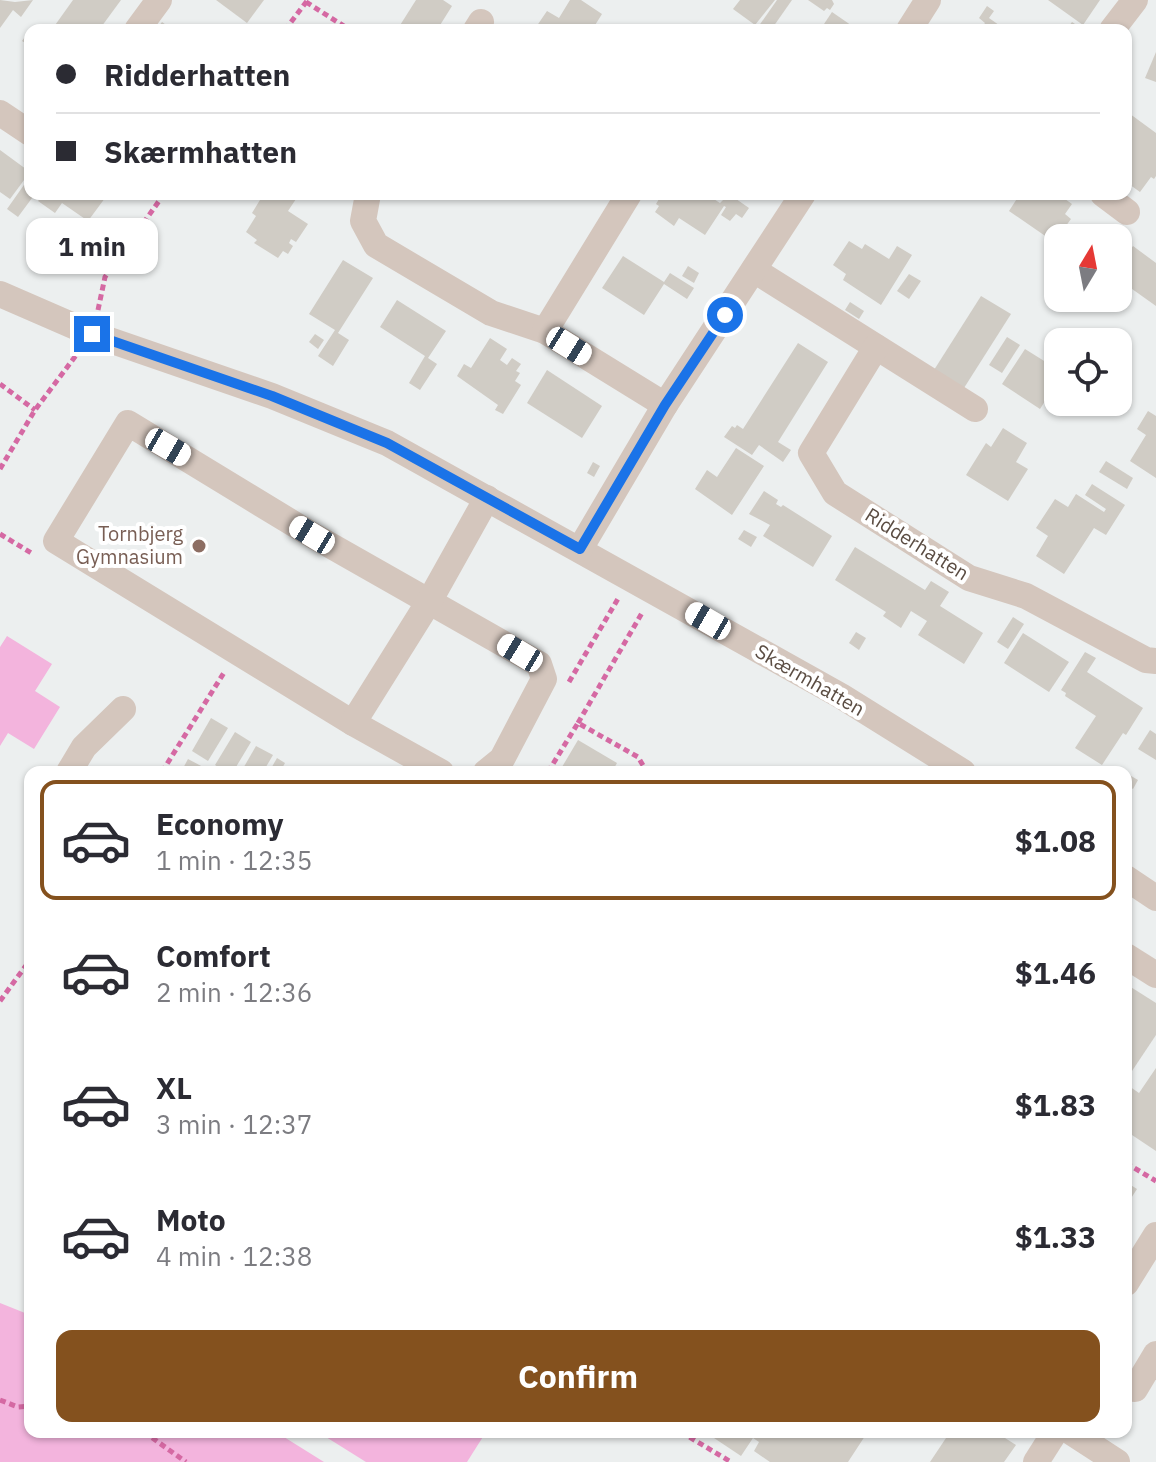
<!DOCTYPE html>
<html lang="en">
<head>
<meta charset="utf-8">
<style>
  :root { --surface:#fff; --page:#f7f7f7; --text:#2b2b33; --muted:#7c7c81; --line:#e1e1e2; --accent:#84511e }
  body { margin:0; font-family:"IBM Plex Sans",sans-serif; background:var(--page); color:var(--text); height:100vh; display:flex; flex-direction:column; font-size:30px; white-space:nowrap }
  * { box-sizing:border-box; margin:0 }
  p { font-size:26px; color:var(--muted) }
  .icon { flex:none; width:44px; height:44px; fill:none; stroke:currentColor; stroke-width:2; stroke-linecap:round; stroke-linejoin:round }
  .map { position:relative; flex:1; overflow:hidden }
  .panel { position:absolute; left:24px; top:766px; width:1108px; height:672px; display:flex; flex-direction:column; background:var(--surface); border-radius:16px; box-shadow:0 2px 6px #0004 }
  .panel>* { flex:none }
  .top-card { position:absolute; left:24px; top:24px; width:1108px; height:176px; border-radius:16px; box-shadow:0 2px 6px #0004; display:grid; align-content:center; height:176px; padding:0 32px; background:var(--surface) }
  .needle { width:52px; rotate:10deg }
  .controls { position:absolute; left:1044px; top:224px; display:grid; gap:16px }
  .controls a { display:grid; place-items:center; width:88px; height:88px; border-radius:16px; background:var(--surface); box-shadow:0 2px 6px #0004; font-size:40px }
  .end { position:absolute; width:36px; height:36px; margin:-18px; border:10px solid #1a73e8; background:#fff; box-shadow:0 0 0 4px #fff }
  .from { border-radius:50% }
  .bubble { position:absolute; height:56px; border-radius:16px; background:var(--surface); box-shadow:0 2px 6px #0004; font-size:26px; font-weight:700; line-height:56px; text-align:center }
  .car { position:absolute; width:24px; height:48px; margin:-24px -12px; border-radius:10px; box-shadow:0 0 6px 2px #0007; background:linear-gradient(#fff 24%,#345 0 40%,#fff 0 76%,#345 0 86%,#fff 0) }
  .top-card b { display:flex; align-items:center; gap:28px; height:76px; font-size:30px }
  .top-card b+b { border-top:2px solid var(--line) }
  .top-card i { width:20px; height:20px; background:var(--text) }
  ul { padding:14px 0 0; list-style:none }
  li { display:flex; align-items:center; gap:24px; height:120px; margin:0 16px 12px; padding:0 16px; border:4px solid transparent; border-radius:16px }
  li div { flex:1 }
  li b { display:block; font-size:30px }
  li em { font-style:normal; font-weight:700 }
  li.current { border-color:var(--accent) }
  li>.icon { width:72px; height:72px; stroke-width:1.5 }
  .action { display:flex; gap:16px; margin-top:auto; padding:16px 32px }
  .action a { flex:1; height:92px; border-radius:16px; background:var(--accent); color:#fff; font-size:32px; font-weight:700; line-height:92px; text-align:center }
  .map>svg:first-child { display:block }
  .green { fill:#f3b4dd }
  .building { fill:#d0ccc5 }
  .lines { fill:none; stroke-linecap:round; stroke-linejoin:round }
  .path { stroke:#d569a3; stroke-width:5; stroke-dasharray:6 4; stroke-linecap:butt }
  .minor { stroke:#d4c6bd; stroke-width:26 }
  .route { stroke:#1a73e8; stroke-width:10 }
  .education-dot { fill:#8d6e63; stroke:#fff; stroke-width:3 }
  .labels { text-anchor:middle; stroke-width:8; stroke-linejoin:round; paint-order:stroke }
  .education-label { font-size:20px; fill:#785e54; stroke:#fff; text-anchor:end }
  .street-label { font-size:20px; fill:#5b4d43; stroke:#fff }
</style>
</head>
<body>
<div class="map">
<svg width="1156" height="1462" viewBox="0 0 1156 1462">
  <rect width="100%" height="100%" fill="#ecefef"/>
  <g class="green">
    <polygon points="7,636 52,664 35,691 60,707 34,749 8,733 0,746 0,647"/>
    <polygon points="0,1303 30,1315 30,1432 276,1432 324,1462 0,1462"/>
    <polygon points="318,1432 486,1432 467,1462 366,1462"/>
  </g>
  <g class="building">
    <polygon points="0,0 15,2 33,0 21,17 13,10 0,28"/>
    <polygon points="73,0 121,0 99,30 56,30 53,28"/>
    <polygon points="216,0 264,0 247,23"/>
    <polygon points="416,0 443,0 452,6 437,30 397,30"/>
    <polygon points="570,0 581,0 602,14 592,30 534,30 547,11 559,18"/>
    <polygon points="740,0 775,0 755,25 733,9"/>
    <polygon points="777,0 792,0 771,30 756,30"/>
    <polygon points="808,0 832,0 834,4 830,10 827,8 824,11"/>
    <polygon points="1048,0 1100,0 1083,25"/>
    <polygon points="987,6 994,11 989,18 1006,30 980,30 985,23 979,18"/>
    <polygon points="832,12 858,30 820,30"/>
    <polygon points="162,22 173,30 156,30"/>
    <polygon points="1072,22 1084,30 1066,30"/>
    <polygon points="30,30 30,46 22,41"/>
    <polygon points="1156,52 1156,82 1145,78"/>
    <polygon points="1126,111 1156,133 1156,176 1154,179 1151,177 1140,192 1126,182"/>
    <polygon points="0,150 30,172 10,199 0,192"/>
    <polygon points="26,182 30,185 30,194 35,194 18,217 7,209"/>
    <polygon points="44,194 108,194 88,221 62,203 55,213 38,201"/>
    <polygon points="268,194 294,194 298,196 288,211 308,224 296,242 291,239 289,243 293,246 288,254 283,251 278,258 254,243 257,240 246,232 256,216 252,213 263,195 270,199 272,196"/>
    <polygon points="662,194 706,194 720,203 729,194 749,208 742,218 736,214 730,221 721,215 726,207 724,206 705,235 679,218 674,226 655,212 659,206 656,204"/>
    <polygon points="1020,194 1058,194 1072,204 1065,214 1071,219 1054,242 1009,211"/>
    <polygon points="849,241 862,249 865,244 889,259 897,246 912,255 881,305 843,280 846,274 833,265"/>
    <polygon points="1133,246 1156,263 1156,306 1118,279 1118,268"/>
    <polygon points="623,256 664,282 670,273 694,288 687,299 664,284 644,315 602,288"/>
    <polygon points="343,260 373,278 338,333 349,340 333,366 318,356 335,330 309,314"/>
    <polygon points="688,266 699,273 694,283 682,276"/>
    <polygon points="909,274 921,281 909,299 897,291"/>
    <polygon points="981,296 1011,314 964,388 934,370"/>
    <polygon points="397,300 446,331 428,358 437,364 420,390 409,383 425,356 380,327"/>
    <polygon points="850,302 864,311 859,319 845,310"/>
    <polygon points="315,334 324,340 318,349 309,342"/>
    <polygon points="1007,337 1020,345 1002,373 989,365"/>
    <polygon points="490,338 507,349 500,360 507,365 512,358 521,364 516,371 520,373 515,381 521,385 503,414 495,410 498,405 457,376 464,364 471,368"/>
    <polygon points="798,343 828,362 778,442 791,450 783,462 759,445 752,455 724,437 732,426 735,428 737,425 743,429"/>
    <polygon points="1025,349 1049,364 1052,358 1058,362 1058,381 1040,409 1002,384"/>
    <polygon points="547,370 602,406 582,438 527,403"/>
    <polygon points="1148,411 1156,416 1156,478 1130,461 1146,435 1137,429"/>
    <polygon points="1003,428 1027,443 1016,462 1028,469 1008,501 966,475 986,443 991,447"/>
    <polygon points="736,448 764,466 732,515 695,489 707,470 717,477"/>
    <polygon points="1106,461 1133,478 1127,489 1099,472"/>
    <polygon points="593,462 600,466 594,477 587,473"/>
    <polygon points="1092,484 1125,505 1106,535 1094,528 1064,574 1036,556 1048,536 1036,528 1055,499 1068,507 1076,494 1104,512 1106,509 1085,495"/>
    <polygon points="764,491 778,500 776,504 781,507 783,505 832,536 813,567 763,536 770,525 749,514"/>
    <polygon points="744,530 757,537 751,547 738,539"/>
    <polygon points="855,547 925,590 931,581 949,592 940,606 983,633 964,664 918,635 927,621 911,611 901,628 883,616 886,612 835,580"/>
    <polygon points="1013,617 1024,624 1008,649 997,642"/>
    <polygon points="856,632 866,638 859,650 849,643"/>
    <polygon points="1023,633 1069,662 1049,692 1004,663"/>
    <polygon points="1085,652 1096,658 1087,672 1143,708 1126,735 1123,733 1102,765 1075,748 1096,716 1065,696 1066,693 1061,690"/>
    <polygon points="211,718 228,728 208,761 192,751"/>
    <polygon points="1150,730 1156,734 1156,760 1138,749"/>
    <polygon points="235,732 251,742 233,772 226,772 215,765"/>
    <polygon points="578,740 617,763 612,772 559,772"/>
    <polygon points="256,746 273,755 263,772 241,772"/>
    <polygon points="277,758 285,763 280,772 269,772"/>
    <polygon points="188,759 205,768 202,772 181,772"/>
    <polygon points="1126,773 1138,780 1133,789 1126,785"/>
    <polygon points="1126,984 1156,1003 1156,1035 1130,1074 1126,1071"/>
    <polygon points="1156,1068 1156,1151 1126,1131 1126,1084 1139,1093"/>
    <polygon points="1126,1182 1137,1189 1126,1206"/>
    <polygon points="705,1432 860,1432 865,1436 848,1462 770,1462 754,1451 759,1442 753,1438 741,1456"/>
    <polygon points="950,1432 1009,1432 1005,1438 1016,1445 1004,1462 930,1462"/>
  </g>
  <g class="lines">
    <g class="path">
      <polyline points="306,2 350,30"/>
      <polyline points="285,30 307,1"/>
      <polyline points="98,310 105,277 164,194"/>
      <polyline points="0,384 35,410"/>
      <polyline points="0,469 35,410 77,354"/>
      <polyline points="0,534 33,554"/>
      <polyline points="569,682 619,597"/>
      <polyline points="578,723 642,613"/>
      <polyline points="162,772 225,671"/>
      <polyline points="548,772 578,723 638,757 647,772"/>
      <polyline points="0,1001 30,960"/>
      <polyline points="1126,1163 1156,1181"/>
      <polyline points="0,1400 18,1407 30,1406"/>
      <polyline points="144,1432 186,1462"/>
      <polyline points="681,1432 731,1462"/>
    </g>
    <g class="minor">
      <polyline points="137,30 159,0"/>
      <polyline points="476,30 481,22"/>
      <polyline points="909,30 928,0"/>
      <polyline points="1112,30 1135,0"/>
      <polyline points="0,113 30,133"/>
      <polyline points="368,194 363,221 376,245 491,313 545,331 665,405"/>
      <polyline points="1103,194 1127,212"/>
      <polyline points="754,270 975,409"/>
      <polyline points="0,294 92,334 272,396 387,443 841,696 963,772"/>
      <polyline points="545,331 629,194"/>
      <polyline points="876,347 811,453 835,493 969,578 1026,596 1146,660 1156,661"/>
      <polyline points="580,549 665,405 803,194"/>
      <polyline points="353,723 56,541 128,423 312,535 539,664 544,679 502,759 486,772"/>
      <polyline points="69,772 84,747 123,709"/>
      <polyline points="441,772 353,723 430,600 487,498"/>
      <polyline points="1126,878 1156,898"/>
      <polyline points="1126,956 1156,975"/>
      <polyline points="1126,1283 1156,1235"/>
      <polyline points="1135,1389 1156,1354"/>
      <polyline points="1071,1432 1117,1462"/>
      <polyline points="1036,1462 1055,1432"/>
    </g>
  </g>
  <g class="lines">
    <polyline class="route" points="92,334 272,396 387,443 580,549 665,405 725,315"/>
  </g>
  <circle class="education-dot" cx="199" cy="546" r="8"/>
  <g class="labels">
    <g class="education-label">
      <text x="183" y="541">Tornbjerg<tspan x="183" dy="23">Gymnasium</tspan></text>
    </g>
    <g class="street-label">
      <text transform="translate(917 544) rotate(32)" y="7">Ridderhatten</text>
      <text transform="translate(810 680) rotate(30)" y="7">Skærmhatten</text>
    </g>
  </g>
</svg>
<div class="controls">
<a><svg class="needle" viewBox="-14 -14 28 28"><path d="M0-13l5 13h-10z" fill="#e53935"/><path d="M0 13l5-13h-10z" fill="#7c7c81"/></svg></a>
<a><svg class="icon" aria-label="locate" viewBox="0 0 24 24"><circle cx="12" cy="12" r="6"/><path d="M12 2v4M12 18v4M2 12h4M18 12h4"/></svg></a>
</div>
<i class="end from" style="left:725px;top:315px"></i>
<i class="end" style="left:92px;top:334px"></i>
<div class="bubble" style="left:26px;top:218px;width:132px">1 min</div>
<i class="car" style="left:569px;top:346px;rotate:122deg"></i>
<i class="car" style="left:168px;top:447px;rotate:120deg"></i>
<i class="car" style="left:312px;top:535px;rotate:301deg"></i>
<i class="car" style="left:708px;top:621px;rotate:300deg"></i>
<i class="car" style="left:520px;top:653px;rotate:301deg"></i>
<div class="top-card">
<b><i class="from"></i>Ridderhatten</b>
<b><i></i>Skærmhatten</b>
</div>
<section class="panel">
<ul>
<li class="current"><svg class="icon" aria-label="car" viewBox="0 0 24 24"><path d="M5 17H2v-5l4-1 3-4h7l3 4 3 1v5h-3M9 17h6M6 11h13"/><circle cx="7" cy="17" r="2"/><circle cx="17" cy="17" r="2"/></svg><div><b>Economy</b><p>1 min · 12:35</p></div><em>$1.08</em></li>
<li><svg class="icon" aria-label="car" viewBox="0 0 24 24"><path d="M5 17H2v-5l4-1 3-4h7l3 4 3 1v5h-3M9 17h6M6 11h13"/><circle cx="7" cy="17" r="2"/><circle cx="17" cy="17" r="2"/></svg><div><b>Comfort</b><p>2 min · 12:36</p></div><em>$1.46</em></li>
<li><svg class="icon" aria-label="car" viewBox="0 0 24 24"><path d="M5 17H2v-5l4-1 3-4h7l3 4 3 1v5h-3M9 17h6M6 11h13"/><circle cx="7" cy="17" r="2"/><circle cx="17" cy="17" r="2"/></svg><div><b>XL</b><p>3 min · 12:37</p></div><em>$1.83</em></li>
<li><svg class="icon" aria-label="car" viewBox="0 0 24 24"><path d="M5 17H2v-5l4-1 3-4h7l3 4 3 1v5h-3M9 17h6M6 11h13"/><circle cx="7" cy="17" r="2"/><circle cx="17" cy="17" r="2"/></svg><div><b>Moto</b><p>4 min · 12:38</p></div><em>$1.33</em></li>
</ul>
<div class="action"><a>Confirm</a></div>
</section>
</div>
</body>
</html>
